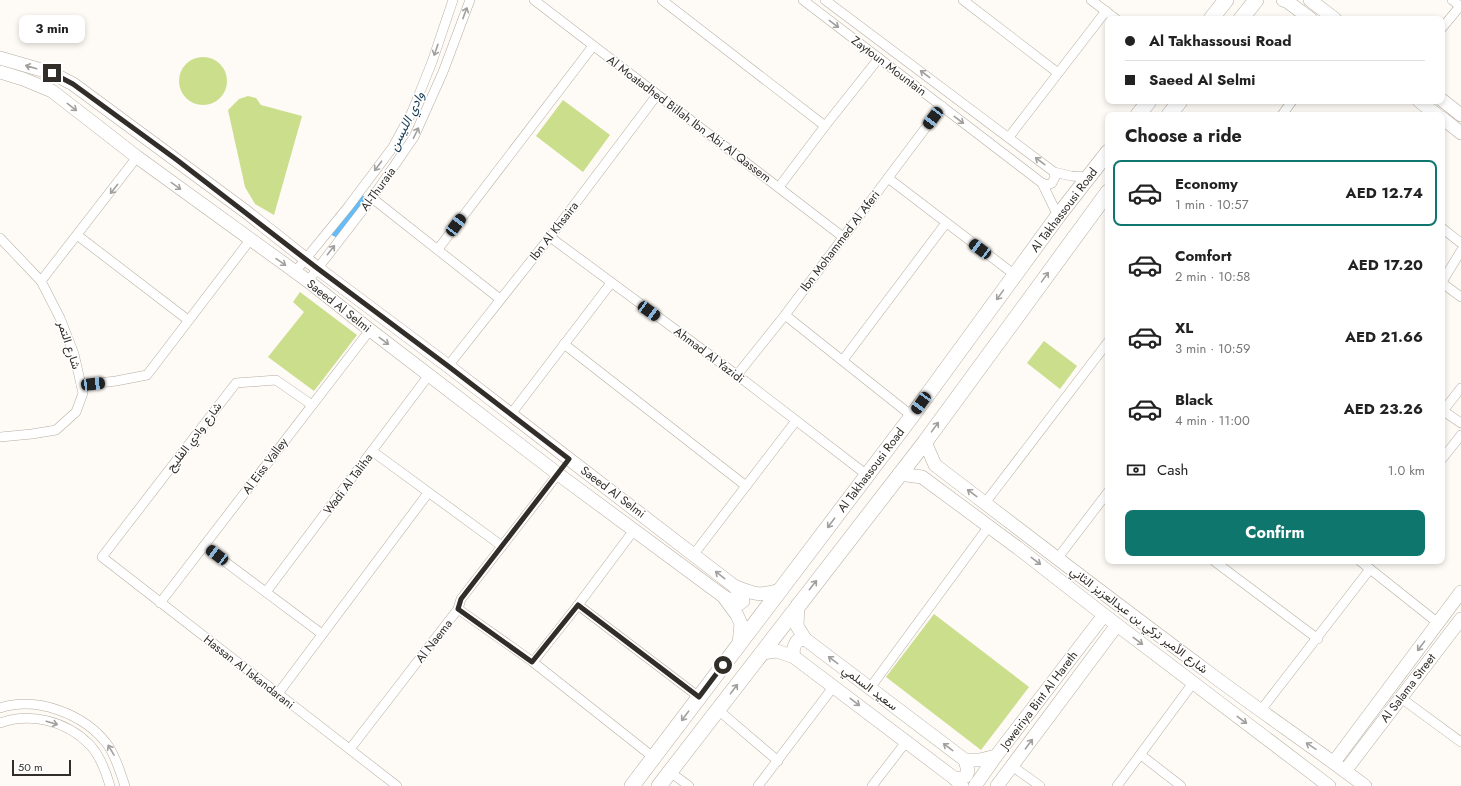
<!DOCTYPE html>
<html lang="en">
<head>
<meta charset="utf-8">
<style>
  :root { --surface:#fff; --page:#f2f2f2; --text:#222; --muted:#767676; --line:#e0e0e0; --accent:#0f766e }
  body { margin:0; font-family:Jost,Vazirmatn,sans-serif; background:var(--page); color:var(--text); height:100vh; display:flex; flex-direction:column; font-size:15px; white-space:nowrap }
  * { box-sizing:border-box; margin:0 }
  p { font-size:13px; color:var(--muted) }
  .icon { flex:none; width:22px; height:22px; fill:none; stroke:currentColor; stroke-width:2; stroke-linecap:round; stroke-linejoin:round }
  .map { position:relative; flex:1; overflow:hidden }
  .side { position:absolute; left:1105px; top:112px; width:340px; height:452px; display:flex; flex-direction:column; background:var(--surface); border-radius:8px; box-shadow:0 2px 6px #0003 }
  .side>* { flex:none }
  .banner { position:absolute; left:1105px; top:16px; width:340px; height:88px; border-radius:8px; box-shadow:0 2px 6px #0003; display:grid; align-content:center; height:88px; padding:0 20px; background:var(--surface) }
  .scale { position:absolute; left:12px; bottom:10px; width:59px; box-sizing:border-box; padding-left:4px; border:2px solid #312d28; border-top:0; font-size:11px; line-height:14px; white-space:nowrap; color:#312d28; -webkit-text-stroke:3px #fff; paint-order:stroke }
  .end { position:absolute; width:18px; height:18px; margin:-9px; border:5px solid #312d28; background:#fff; box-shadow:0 0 0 2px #fff }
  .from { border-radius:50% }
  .bubble { position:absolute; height:28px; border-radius:8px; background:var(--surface); box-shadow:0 2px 6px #0003; font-size:13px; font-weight:700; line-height:28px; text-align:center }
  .car { position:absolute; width:12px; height:24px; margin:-12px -6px; border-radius:5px; box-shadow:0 0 3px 1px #0007; background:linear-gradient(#222 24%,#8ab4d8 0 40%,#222 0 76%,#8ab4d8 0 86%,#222 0) }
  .banner b { display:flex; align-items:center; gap:14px; height:38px; font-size:15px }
  .banner b+b { border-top:1px solid var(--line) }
  .banner i { width:10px; height:10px; background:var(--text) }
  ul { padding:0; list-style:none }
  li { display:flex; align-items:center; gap:12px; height:66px; margin:0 8px 6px; padding:0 12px; border:2px solid transparent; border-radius:8px }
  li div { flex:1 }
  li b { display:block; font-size:15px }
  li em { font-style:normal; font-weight:700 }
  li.current { border-color:var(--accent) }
  li>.icon { width:36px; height:36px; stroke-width:1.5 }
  h2 { padding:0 20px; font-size:18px; line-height:48px }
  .pay { display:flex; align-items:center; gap:10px; height:44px; padding:0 20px; font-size:15px }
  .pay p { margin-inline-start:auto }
  .primary-button { display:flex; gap:8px; margin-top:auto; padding:8px 20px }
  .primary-button a { flex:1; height:46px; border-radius:8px; background:var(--accent); color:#fff; font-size:16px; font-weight:700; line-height:46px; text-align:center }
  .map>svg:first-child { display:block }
  .green { fill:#cade8c }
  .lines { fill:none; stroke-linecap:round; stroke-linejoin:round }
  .river { stroke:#61bdfb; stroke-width:14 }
  .street-casing { stroke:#b6ada1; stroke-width:10 }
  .secondary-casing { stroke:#b6ada1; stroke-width:14 }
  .primary-casing { stroke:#b6ada1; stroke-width:16 }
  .street { stroke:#fff; stroke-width:9 }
  .secondary { stroke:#fff; stroke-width:13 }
  .primary { stroke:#fff; stroke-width:15 }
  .oneway { stroke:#a2a09e }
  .route { stroke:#312d28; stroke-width:5 }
  .labels { text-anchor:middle; stroke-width:3; stroke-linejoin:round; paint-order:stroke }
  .street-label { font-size:12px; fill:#312d28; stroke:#fff }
  .water-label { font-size:13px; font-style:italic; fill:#153b55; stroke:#fff }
</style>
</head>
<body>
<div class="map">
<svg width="1461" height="786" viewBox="0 0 1461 786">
  <rect width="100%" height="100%" fill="#fefaf5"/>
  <g class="green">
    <circle cx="203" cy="81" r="24"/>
    <polygon points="248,96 256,98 261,105 302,116 274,215 255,204 245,187 228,110 239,99"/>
    <polygon points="563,100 610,135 583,172 536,136"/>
    <polygon points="300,292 357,335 314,391 268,357 304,312 293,302"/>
    <polygon points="1044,341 1077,366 1060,389 1027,363"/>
    <polygon points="934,614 1029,687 981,750 886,677"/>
  </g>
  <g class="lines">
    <polyline class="river" points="337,230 358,200"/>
    <defs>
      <g id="street">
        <polyline points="534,0 843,237"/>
        <polyline points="662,0 825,126"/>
        <polyline points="803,0 1042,183 1058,216"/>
        <polyline points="825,0 1054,172 1071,176 1088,177"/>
        <polyline points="963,0 1058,73"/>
        <polyline points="1091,0 1116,19"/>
        <polyline points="1452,0 1460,6"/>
        <polyline points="1442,28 1461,5"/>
        <polyline points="1282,115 1292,101"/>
        <polyline points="1009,137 1106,11"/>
        <polyline points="888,178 1015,275"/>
        <polyline points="1042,183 1048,185 1052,183 1055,177 1054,172"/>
        <polyline points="779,187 825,126 879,58"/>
        <polyline points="372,198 500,299"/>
        <polyline points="1442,228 1461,243"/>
        <polyline points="77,235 188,320"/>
        <polyline points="550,237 737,375 867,475"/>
        <polyline points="0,238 41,281 60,318 74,354 83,393 76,412 56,430 32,434 0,437"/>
        <polyline points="438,249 593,46"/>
        <polyline points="295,272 348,207 393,147 412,112 432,62 453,0"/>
        <polyline points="41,281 137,157"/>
        <polyline points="308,281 372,198 414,137 443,72 470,0"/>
        <polyline points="1442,282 1461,251"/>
        <polyline points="1442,283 1461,297"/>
        <polyline points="785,315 912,416"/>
        <polyline points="564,344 746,486"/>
        <polyline points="843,360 946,223"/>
        <polyline points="448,366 550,237 657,95"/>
        <polyline points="737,375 785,315 942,106"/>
        <polyline points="81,385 116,381 147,375 250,240"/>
        <polyline points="312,405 276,380 236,383 102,557 397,786"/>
        <polyline points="1442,410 1461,423"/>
        <polyline points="1443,411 1461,388"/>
        <polyline points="511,414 611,283"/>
        <polyline points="372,451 502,546"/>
        <polyline points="1442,459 1461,435"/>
        <polyline points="985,503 1108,342"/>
        <polyline points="204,546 322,634"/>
        <polyline points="694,554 795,422"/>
        <polyline points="1057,559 1108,492"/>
        <polyline points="1214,561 1318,639"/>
        <polyline points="1360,561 1438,623"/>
        <polyline points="266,592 429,375"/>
        <polyline points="160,603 370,330"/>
        <polyline points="578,605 699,697"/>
        <polyline points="458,609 533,662 653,757"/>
        <polyline points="533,662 578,605 634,530"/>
        <polyline points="870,688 989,526"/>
        <polyline points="277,695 428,493"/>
        <polyline points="1401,698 1461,742"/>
        <path d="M 0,708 C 37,696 84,714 107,744 C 116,756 120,772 125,786"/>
        <polyline points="717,709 778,761"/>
        <polyline points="1261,710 1370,569"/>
        <path d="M 0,723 C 31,712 66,721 89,744 C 100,755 106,772 110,786"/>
        <polyline points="350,749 458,609 461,599 558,474"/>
        <polyline points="1141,755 1181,786"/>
        <polyline points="1012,766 1040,786"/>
        <polyline points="670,772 689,786"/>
        <polyline points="758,786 834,686"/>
        <polyline points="872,786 906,742"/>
        <polyline points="1117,786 1193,683"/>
      </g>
      <g id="secondary">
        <polyline points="1283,0 1288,2 1311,19"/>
        <polyline points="1310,0 1335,19"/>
        <path d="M 0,58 L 52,73 L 73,84 L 245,211 L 317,268 L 448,366 L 734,586 C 756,595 759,596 781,590"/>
        <polyline points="0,72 23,79 52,91 137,157 308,281 370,330 558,474 723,596 737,615 741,624 739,644"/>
        <polyline points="1442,100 1461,115"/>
        <polyline points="1419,101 1437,115"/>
        <polyline points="1442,118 1461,133"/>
        <path d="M 925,442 L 935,465 C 1024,533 1114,602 1204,669 C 1257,709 1312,746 1365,786"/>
        <polyline points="899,474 922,477 1018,548 1104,615 1329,786"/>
        <polyline points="724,597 739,604 743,601 742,596 734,586"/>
        <polyline points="798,604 797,626 805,639 965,760 980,760 996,756"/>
        <polyline points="762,653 777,651 794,657 954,778 962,786"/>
        <path d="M 794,657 C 792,650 794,646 797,641 L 805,639"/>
        <polyline points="1334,762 1461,592"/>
        <polyline points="1345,771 1461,619"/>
        <polyline points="954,778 962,778 966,776 968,771 965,760"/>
        <polyline points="975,786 996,756 1104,615"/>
        <polyline points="997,786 1117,625"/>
      </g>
      <g id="primary">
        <polyline points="1211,19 1226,0"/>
        <polyline points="1241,19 1256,0"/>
        <polyline points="1138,115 1149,101"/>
        <polyline points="1169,115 1180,101"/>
        <polyline points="632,786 912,416 1058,216 1108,152"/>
        <polyline points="659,786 925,442 1108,192"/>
      </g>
    </defs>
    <use href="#street" class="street-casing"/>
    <use href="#secondary" class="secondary-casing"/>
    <use href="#primary" class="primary-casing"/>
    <use href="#street" class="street"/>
    <use href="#secondary" class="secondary"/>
    <use href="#primary" class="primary"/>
  </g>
  <defs><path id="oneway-shaft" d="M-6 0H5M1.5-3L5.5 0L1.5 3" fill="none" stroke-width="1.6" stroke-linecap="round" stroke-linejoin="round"/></defs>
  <g class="oneway">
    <use href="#oneway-shaft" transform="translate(465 13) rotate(-69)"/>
    <use href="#oneway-shaft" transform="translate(834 24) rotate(37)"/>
    <use href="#oneway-shaft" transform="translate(436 50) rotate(109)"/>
    <use href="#oneway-shaft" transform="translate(31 67) rotate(-164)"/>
    <use href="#oneway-shaft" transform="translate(925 74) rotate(-143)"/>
    <use href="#oneway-shaft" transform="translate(72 107) rotate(38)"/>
    <use href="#oneway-shaft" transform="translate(959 120) rotate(37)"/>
    <use href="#oneway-shaft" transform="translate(416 133) rotate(-64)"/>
    <use href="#oneway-shaft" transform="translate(1040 161) rotate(-143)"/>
    <use href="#oneway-shaft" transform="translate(378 166) rotate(127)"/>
    <use href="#oneway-shaft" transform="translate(176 186) rotate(36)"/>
    <use href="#oneway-shaft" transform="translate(114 189) rotate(128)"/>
    <use href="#oneway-shaft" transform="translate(331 250) rotate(-52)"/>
    <use href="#oneway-shaft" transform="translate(281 262) rotate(35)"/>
    <use href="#oneway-shaft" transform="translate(1045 277) rotate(-54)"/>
    <use href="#oneway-shaft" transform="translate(1000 295) rotate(126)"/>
    <use href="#oneway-shaft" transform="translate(384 341) rotate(37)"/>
    <use href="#oneway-shaft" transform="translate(935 427) rotate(-54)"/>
    <use href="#oneway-shaft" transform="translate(972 493) rotate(-143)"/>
    <use href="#oneway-shaft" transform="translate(831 523) rotate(127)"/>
    <use href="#oneway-shaft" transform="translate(1036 561) rotate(37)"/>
    <use href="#oneway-shaft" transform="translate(720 575) rotate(-142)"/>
    <use href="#oneway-shaft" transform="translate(813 585) rotate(-52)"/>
    <use href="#oneway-shaft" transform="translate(1138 641) rotate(37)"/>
    <use href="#oneway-shaft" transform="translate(1421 646) rotate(127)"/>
    <use href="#oneway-shaft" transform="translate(833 660) rotate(-143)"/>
    <use href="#oneway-shaft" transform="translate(734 689) rotate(-53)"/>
    <use href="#oneway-shaft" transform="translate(855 702) rotate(38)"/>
    <use href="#oneway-shaft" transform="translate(685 716) rotate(127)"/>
    <use href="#oneway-shaft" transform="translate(1242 720) rotate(37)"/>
    <use href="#oneway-shaft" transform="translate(52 723) rotate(16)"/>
    <use href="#oneway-shaft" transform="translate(1029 744) rotate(-53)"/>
    <use href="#oneway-shaft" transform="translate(1311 746) rotate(-146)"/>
    <use href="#oneway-shaft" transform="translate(948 747) rotate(-143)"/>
    <use href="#oneway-shaft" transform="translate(111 750) rotate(-121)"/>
  </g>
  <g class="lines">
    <polyline class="route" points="52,73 73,84 177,160 317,268 448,366 569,459 461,599 458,609 532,662 578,605 699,697 723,665"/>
  </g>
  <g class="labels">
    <g class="street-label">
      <text transform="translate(889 66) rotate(37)" y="4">Zaytoun Mountain</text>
      <text transform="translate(689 119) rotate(37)" y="4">Al Moatadhed Billah Ibn Abi Al Qassem</text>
      <text transform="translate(378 189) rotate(-54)" y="4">Al-Thuraia</text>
      <text transform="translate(1064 210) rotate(-53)" y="4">Al Takhassousi Road</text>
      <text transform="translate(554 231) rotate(-52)" y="4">Ibn Al Khsaira</text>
      <text transform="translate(840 241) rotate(-53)" y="4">Ibn Mohammed Al Aferi</text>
      <text transform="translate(339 306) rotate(38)" y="4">Saeed Al Selmi</text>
      <text transform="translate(69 345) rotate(72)" y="4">شارع التمر</text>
      <text transform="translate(709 355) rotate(37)" y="4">Ahmad Al Yazidi</text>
      <text transform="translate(194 437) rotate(-53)" y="4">شارع وادي الفليح</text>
      <text transform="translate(265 466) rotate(-53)" y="4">Al Eiss Valley</text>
      <text transform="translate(871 470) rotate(-53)" y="4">Al Takhassousi Road</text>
      <text transform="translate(348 484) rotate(-53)" y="4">Wadi Al Taliha</text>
      <text transform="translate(613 492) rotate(37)" y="4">Saeed Al Selmi</text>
      <text transform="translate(1139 620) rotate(37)" y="4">شارع الأمير تركي بن عبدالعزيز الثاني</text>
      <text transform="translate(434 641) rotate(-52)" y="4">Al Naema</text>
      <text transform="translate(249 672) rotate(38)" y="4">Hassan Al Iskandarani</text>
      <text transform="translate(870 688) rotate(37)" y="4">سعيد السلمي</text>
      <text transform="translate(1408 688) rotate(-53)" y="4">Al Salama Street</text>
      <text transform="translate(1039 700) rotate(-53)" y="4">Joweiriya Bint Al Hareth</text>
    </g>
    <g class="water-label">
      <text transform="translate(406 121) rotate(-64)" y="5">وادي الليسن</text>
    </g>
  </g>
</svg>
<div class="scale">50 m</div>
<i class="end from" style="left:723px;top:665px"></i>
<i class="end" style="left:52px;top:73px"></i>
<div class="bubble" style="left:19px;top:15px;width:66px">3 min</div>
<i class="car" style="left:933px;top:118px;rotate:217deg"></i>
<i class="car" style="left:456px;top:225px;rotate:37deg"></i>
<i class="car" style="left:980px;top:249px;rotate:307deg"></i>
<i class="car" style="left:649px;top:311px;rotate:126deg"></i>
<i class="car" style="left:93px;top:384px;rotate:84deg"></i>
<i class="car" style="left:921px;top:403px;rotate:216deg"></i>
<i class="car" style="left:217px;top:555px;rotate:307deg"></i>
<div class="banner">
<b><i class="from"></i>Al Takhassousi Road</b>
<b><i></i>Saeed Al Selmi</b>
</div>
<section class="side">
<h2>Choose a ride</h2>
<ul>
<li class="current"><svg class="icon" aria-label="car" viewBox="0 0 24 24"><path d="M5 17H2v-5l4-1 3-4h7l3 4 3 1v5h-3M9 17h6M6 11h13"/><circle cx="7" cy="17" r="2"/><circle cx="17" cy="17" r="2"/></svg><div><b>Economy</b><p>1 min · 10:57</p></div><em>AED 12.74</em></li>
<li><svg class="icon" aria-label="car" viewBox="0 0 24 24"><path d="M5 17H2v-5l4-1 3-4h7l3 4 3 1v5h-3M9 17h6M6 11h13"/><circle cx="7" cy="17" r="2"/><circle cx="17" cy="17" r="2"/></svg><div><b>Comfort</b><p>2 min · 10:58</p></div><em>AED 17.20</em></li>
<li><svg class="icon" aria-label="car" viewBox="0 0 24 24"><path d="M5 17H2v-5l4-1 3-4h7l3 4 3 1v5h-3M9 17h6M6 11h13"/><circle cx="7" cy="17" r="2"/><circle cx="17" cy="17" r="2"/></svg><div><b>XL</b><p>3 min · 10:59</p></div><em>AED 21.66</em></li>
<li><svg class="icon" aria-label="car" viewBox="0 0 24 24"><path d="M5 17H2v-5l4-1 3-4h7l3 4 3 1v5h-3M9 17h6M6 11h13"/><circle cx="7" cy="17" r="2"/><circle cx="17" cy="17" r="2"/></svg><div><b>Black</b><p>4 min · 11:00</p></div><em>AED 23.26</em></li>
</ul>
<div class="pay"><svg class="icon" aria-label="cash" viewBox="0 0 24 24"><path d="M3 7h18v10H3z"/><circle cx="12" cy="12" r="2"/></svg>Cash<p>1.0 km</p></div>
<div class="primary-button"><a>Confirm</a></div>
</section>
</div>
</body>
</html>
